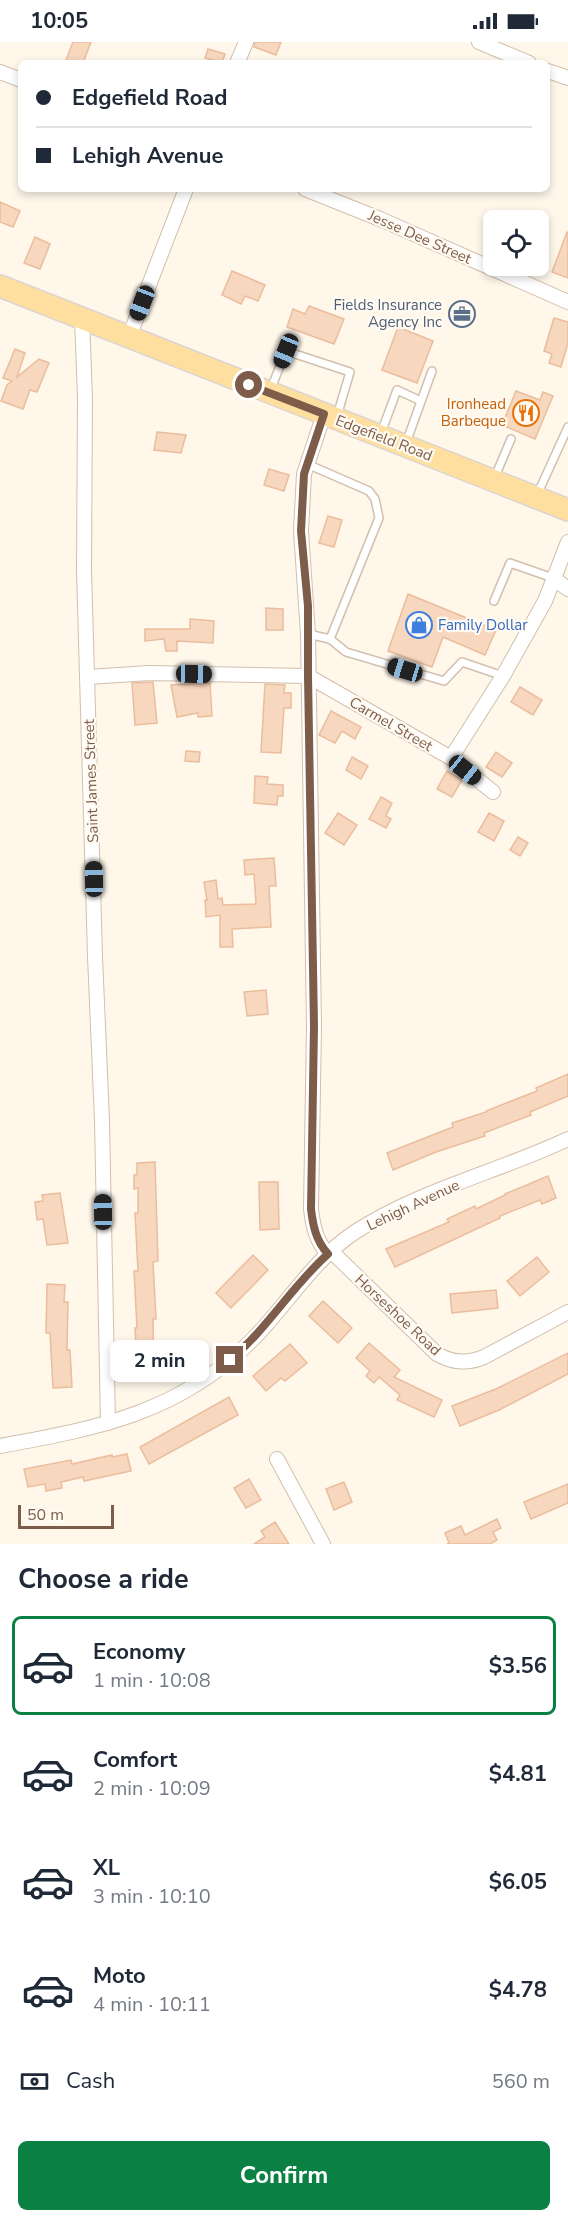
<!DOCTYPE html>
<html lang="en">
<head>
<meta charset="utf-8">
<style>
  :root { --surface:#fff; --page:#f2f2f3; --text:#1f2937; --muted:#747a83; --line:#e0e1e3; --accent:#0b8043 }
  body { margin:0; font-family:"Nunito Sans",sans-serif; background:var(--page); color:var(--text); height:100vh; display:flex; flex-direction:column; font-size:22px; white-space:nowrap }
  * { box-sizing:border-box; margin:0 }
  p { font-size:20px; color:var(--muted) }
  .icon { flex:none; width:33px; height:33px; fill:none; stroke:currentColor; stroke-width:2; stroke-linecap:round; stroke-linejoin:round }
  .map { position:relative; height:1502px; overflow:hidden }
  .side { display:flex; flex-direction:column; background:var(--surface); flex:1 }
  .side>* { flex:none }
  .banner { position:absolute; left:18px; top:18px; width:532px; height:132px; border-radius:9px; box-shadow:0 3px 9px #0003; display:grid; align-content:center; height:132px; padding:0 18px; background:var(--surface) }
  .tools { position:absolute; left:483px; top:168px; display:grid; gap:12px }
  .tools a { display:grid; place-items:center; width:66px; height:66px; border-radius:9px; background:var(--surface); box-shadow:0 3px 9px #0003; font-size:30px }
  .scale { position:absolute; left:18px; bottom:15px; width:96px; box-sizing:border-box; padding-left:6px; border:3px solid #7d5d49; border-top:0; font-size:16px; line-height:21px; white-space:nowrap; color:#7d5d49; -webkit-text-stroke:4px #fffaf2; paint-order:stroke }
  .end { position:absolute; width:27px; height:27px; margin:-14px; border:8px solid #7d5d49; background:#fff; box-shadow:0 0 0 3px #fff }
  .from { border-radius:50% }
  .bubble { position:absolute; height:42px; border-radius:9px; background:var(--surface); box-shadow:0 3px 9px #0003; font-size:20px; font-weight:700; line-height:42px; text-align:center }
  .car { position:absolute; width:18px; height:36px; margin:-18px -9px; border-radius:8px; box-shadow:0 0 4px 2px #0007; background:linear-gradient(#222 24%,#8ab4d8 0 40%,#222 0 76%,#8ab4d8 0 86%,#222 0) }
  .banner b { display:flex; align-items:center; gap:21px; height:57px; font-size:22px }
  .banner b+b { border-top:2px solid var(--line) }
  .banner i { width:15px; height:15px; background:var(--text) }
  ul { padding:0; list-style:none }
  li { display:flex; align-items:center; gap:18px; height:99px; margin:0 12px 9px; padding:0 6px; border:3px solid transparent; border-radius:9px }
  li div { flex:1 }
  li b { display:block; font-size:22px }
  li em { font-style:normal; font-weight:700 }
  li.active { border-color:var(--accent) }
  li>.icon { width:54px; height:54px; stroke-width:1.5 }
  h2 { padding:0 18px; font-size:27px; line-height:72px }
  .pay { display:flex; align-items:center; gap:15px; height:66px; padding:0 18px; font-size:22px }
  .pay p { margin-inline-start:auto }
  .primary-button { display:flex; gap:12px; margin-top:auto; padding:12px 18px }
  .primary-button a { flex:1; height:69px; border-radius:9px; background:var(--accent); color:#fff; font-size:24px; font-weight:700; line-height:69px; text-align:center }
  .status { display:flex; justify-content:space-between; align-items:center; height:42px; padding:0 30px; background:var(--surface); direction:ltr }
  .status svg { height:16px; fill:currentColor }
  .map>svg:first-child { display:block }
  .building { fill:#f7d7be; stroke:#ebbd9d; stroke-width:1.5 }
  .lines { fill:none; stroke-linecap:round; stroke-linejoin:round }
  .lane-casing { stroke:#d3bfad; stroke-width:10 }
  .street-casing { stroke:#d3bfad; stroke-width:16 }
  .primary-casing { stroke:#ddd5d0; stroke-width:24 }
  .lane { stroke:#fff; stroke-width:7 }
  .street { stroke:#fff; stroke-width:14 }
  .primary { stroke:#ffdfa0; stroke-width:21 }
  .route { stroke:#7d5d49; stroke-width:8 }
  .labels { text-anchor:middle; stroke-width:4.5; stroke-linejoin:round; paint-order:stroke }
  .street-label { font-size:15px; fill:#7d5d49; stroke:#fffaf2 }
  .service-label { font-size:15px; fill:#4e5e75; stroke:#fffaf2; text-anchor:end }
  .food-label { font-size:15px; fill:#c56008; stroke:#fffaf2; text-anchor:end }
  .shop-label { font-size:15px; fill:#366cbe; stroke:#fffaf2; text-anchor:start }
</style>
</head>
<body>
<div class="status"><b>10:05</b><svg viewBox="0 0 49 12"><path d="M0 12V9h3v3zM5 12V6h3v6zM10 12V3h3v9zM15 12V0h3v12zM26 1h20v11H26zM47 4h2v5h-2z"/></svg></div>
<div class="map">
<svg width="568" height="1502" viewBox="0 0 568 1502">
  <rect width="100%" height="100%" fill="#fef7ea"/>
  <g class="building">
    <polygon points="73,0 91,0 83,21 65,21"/>
    <polygon points="255,0 281,0 276,13 254,5"/>
    <polygon points="208,7 225,12 222,21 205,16"/>
    <polygon points="0,160 20,169 13,185 0,180"/>
    <polygon points="567,190 568,191 568,236 552,230"/>
    <polygon points="35,195 50,202 40,227 24,221"/>
    <polygon points="232,229 265,243 258,259 245,254 241,262 222,253"/>
    <polygon points="309,264 344,277 334,302 287,285 293,267 305,272"/>
    <polygon points="554,276 568,280 568,301 561,325 549,321 552,312 544,309"/>
    <polygon points="398,285 433,299 417,341 382,328"/>
    <polygon points="15,307 25,311 17,335 39,317 49,321 37,350 30,348 23,367 1,359 7,343 12,339 3,336"/>
    <polygon points="516,349 540,358 543,350 553,354 535,397 502,383"/>
    <polygon points="157,390 186,393 181,411 154,408"/>
    <polygon points="269,427 289,433 284,449 264,443"/>
    <polygon points="328,474 342,478 334,505 319,501"/>
    <polygon points="408,552 496,588 485,613 443,595 432,625 388,609"/>
    <polygon points="266,566 283,567 283,588 266,588"/>
    <polygon points="190,577 214,579 213,601 177,599 177,609 166,609 164,597 145,599 145,587 190,587"/>
    <polygon points="153,640 157,681 135,683 132,641"/>
    <polygon points="210,641 212,674 198,675 198,671 177,675 171,643"/>
    <polygon points="265,642 285,643 284,651 291,651 291,666 284,666 281,711 261,710"/>
    <polygon points="520,645 542,658 533,673 511,660"/>
    <polygon points="331,669 361,685 355,697 342,689 335,701 319,693"/>
    <polygon points="186,709 200,710 199,720 185,719"/>
    <polygon points="496,710 512,721 502,735 486,725"/>
    <polygon points="352,715 368,724 361,737 346,728"/>
    <polygon points="447,729 462,738 452,755 437,747"/>
    <polygon points="255,734 268,735 267,742 283,743 283,754 278,754 277,763 254,761"/>
    <polygon points="381,755 392,761 386,774 391,777 386,786 369,777"/>
    <polygon points="338,771 357,783 344,803 325,791"/>
    <polygon points="489,771 504,779 494,799 478,790"/>
    <polygon points="518,795 528,801 520,814 510,808"/>
    <polygon points="274,816 276,844 269,844 271,885 232,887 233,905 220,905 220,873 206,875 205,858 207,858 204,840 216,838 218,857 222,856 223,863 256,862 254,832 245,833 244,818"/>
    <polygon points="266,948 268,972 247,974 244,950"/>
    <polygon points="568,1032 568,1054 530,1070 531,1073 484,1091 485,1094 436,1110 393,1128 387,1111 453,1085 452,1081 486,1070 486,1069 537,1049 536,1046"/>
    <polygon points="155,1120 158,1219 153,1220 156,1277 153,1277 154,1334 132,1335 132,1304 136,1304 135,1286 137,1286 134,1229 138,1229 135,1171 138,1171 138,1146 134,1147 134,1133 137,1133 137,1121"/>
    <polygon points="548,1134 556,1156 542,1162 540,1158 500,1174 500,1176 395,1225 386,1207 449,1180 447,1177 475,1164 476,1167 505,1153 505,1152"/>
    <polygon points="259,1140 278,1140 279,1187 260,1188"/>
    <polygon points="60,1151 68,1201 47,1203 43,1177 37,1178 35,1160 43,1159 42,1153"/>
    <polygon points="253,1213 268,1228 231,1266 216,1251"/>
    <polygon points="537,1215 549,1230 520,1254 507,1239"/>
    <polygon points="47,1242 65,1243 64,1260 68,1260 67,1308 70,1308 72,1345 53,1346 50,1291 46,1291"/>
    <polygon points="496,1248 498,1266 452,1271 450,1252"/>
    <polygon points="323,1259 352,1286 338,1301 309,1274"/>
    <polygon points="369,1301 400,1328 394,1335 442,1358 434,1375 397,1358 400,1353 379,1335 374,1341 366,1334 370,1329 356,1316"/>
    <polygon points="290,1302 307,1321 285,1339 281,1336 266,1349 253,1334"/>
    <polygon points="568,1311 568,1332 499,1368 460,1384 452,1364 496,1347"/>
    <polygon points="229,1355 238,1373 149,1422 140,1405"/>
    <polygon points="127,1412 131,1429 84,1439 83,1435 61,1440 62,1446 46,1449 45,1442 28,1445 24,1427 71,1418 72,1422 112,1413 112,1415"/>
    <polygon points="249,1437 261,1458 246,1466 234,1446"/>
    <polygon points="344,1440 352,1460 334,1468 326,1447"/>
    <polygon points="568,1442 568,1461 531,1477 524,1460"/>
    <polygon points="497,1477 501,1486 493,1490 497,1498 490,1502 447,1502 449,1501 445,1491 461,1484 465,1493"/>
    <polygon points="275,1480 289,1502 254,1502 265,1495 261,1489"/>
  </g>
  <g class="lines">
    <defs>
      <g id="lane">
        <polyline points="270,349 286,309 350,330 337,374"/>
        <polyline points="381,391 397,348 421,359"/>
        <polyline points="406,401 432,329"/>
        <polyline points="307,422 369,449 375,457 379,476 330,597 308,592"/>
        <polyline points="494,437 511,397"/>
        <polyline points="537,453 568,385"/>
        <polyline points="494,559 510,521 553,536"/>
        <polyline points="330,597 346,610 444,639 462,620 503,634"/>
      </g>
      <g id="street">
        <polyline points="479,0 529,21"/>
        <polyline points="237,21 246,0"/>
        <polyline points="548,29 568,36"/>
        <polyline points="0,30 21,38"/>
        <polyline points="305,147 380,177 568,260"/>
        <polyline points="82,276 85,356 84,528 95,914 102,1079 108,1381"/>
        <polyline points="129,295 186,147"/>
        <path d="M 324,372 L 304,432 L 301,489 L 308,592 L 314,984 L 311,1167 C 313,1184 316,1199 328,1212"/>
        <polyline points="553,536 568,547"/>
        <polyline points="88,635 149,631 308,634 451,716 493,750"/>
        <polyline points="451,716 503,634 545,559 568,500"/>
        <path d="M 331,1209 L 437,1312 C 453,1321 467,1322 484,1315 L 568,1270"/>
        <path d="M 0,1404 C 99,1386 181,1371 255,1295 C 289,1260 313,1218 355,1190 C 420,1148 498,1130 568,1097"/>
        <polyline points="277,1417 323,1502"/>
      </g>
      <polyline id="primary" points="0,244 568,468"/>
    </defs>
    <use href="#lane" class="lane-casing"/>
    <use href="#street" class="street-casing"/>
    <use href="#primary" class="primary-casing"/>
    <use href="#lane" class="lane"/>
    <use href="#street" class="street"/>
    <use href="#primary" class="primary"/>
  </g>
  <g class="lines">
    <path class="route" d="M 230,1318 C 267,1287 292,1244 328,1212 C 316,1199 313,1184 311,1167 L 314,984 L 308,634 L 308,564 L 301,489 L 304,432 L 324,372 L 249,343"/>
  </g>
  <defs>
    <symbol id="office-ring" viewBox="-11 -11 22 22"><circle r="9.5" fill="#fffaf2" stroke="#5c6f8a" stroke-width="1.5"/><path d="M-6-3h4V-5.5h4V-3h4V5H-6ZM-1-4.5V-3h2v-1.5ZM-6 0V1H6V0Z" fill="#5c6f8a"/></symbol>
    <symbol id="restaurant-ring" viewBox="-11 -11 22 22"><circle r="9.5" fill="#fffaf2" stroke="#e8710a" stroke-width="1.5"/><path d="M-5-6h1v4h1v-4h1v4h1v-4h1v5L-1.5 .5V6h-2V.5L-5-1ZM5-6V6H3V1.5H1.5Q1.5-4 5-6Z" fill="#e8710a"/></symbol>
    <symbol id="shop-ring" viewBox="-11 -11 22 22"><circle r="9.5" fill="#fffaf2" stroke="#3f7fe0" stroke-width="1.5"/><path d="M-5-2.5h2.3a2.7 3.5 0 0 1 5.4 0H5L5.5 6h-11ZM-1.5-2.5h3a1.5 2.3 0 0 0-3 0Z" fill="#3f7fe0"/></symbol>
  </defs>
  <g fill-rule="evenodd">
    <use href="#office-ring" x="447" y="257" width="30" height="30"/>
    <use href="#restaurant-ring" x="511" y="356" width="30" height="30"/>
    <use href="#shop-ring" x="404" y="568" width="30" height="30"/>
  </g>
  <g class="labels">
    <g class="street-label">
      <text transform="translate(420 195) rotate(24)" y="5">Jesse Dee Street</text>
      <text transform="translate(384 396) rotate(21)" y="5">Edgefield Road</text>
      <text transform="translate(391 682) rotate(30)" y="5">Carmel Street</text>
      <text transform="translate(91 739) rotate(-92)" y="5">Saint James Street</text>
      <text transform="translate(413 1163) rotate(-25)" y="5">Lehigh Avenue</text>
      <text transform="translate(398 1273) rotate(43)" y="5">Horseshoe Road</text>
    </g>
    <g class="service-label">
      <text x="442" y="268">Fields Insurance<tspan x="442" dy="17">Agency Inc</tspan></text>
    </g>
    <g class="food-label">
      <text x="506" y="367">Ironhead<tspan x="506" dy="17">Barbeque</tspan></text>
    </g>
    <g class="shop-label">
      <text x="438" y="588">Family Dollar</text>
    </g>
  </g>
</svg>
<div class="tools">
<a><svg class="icon" aria-label="locate" viewBox="0 0 24 24"><circle cx="12" cy="12" r="6"/><path d="M12 2v4M12 18v4M2 12h4M18 12h4"/></svg></a>
</div>
<div class="scale">50 m</div>
<i class="end from" style="left:249px;top:343px"></i>
<i class="end" style="left:230px;top:1318px"></i>
<div class="bubble" style="left:110px;top:1298px;width:99px">2 min</div>
<i class="car" style="left:142px;top:261px;rotate:201deg"></i>
<i class="car" style="left:286px;top:309px;rotate:202deg"></i>
<i class="car" style="left:405px;top:628px;rotate:287deg"></i>
<i class="car" style="left:194px;top:632px;rotate:91deg"></i>
<i class="car" style="left:465px;top:728px;rotate:129deg"></i>
<i class="car" style="left:94px;top:837px;rotate:359deg"></i>
<i class="car" style="left:103px;top:1170px;rotate:359deg"></i>
<div class="banner">
<b><i class="from"></i>Edgefield Road</b>
<b><i></i>Lehigh Avenue</b>
</div>
</div>
<section class="side">
<h2>Choose a ride</h2>
<ul>
<li class="active"><svg class="icon" aria-label="car" viewBox="0 0 24 24"><path d="M5 17H2v-5l4-1 3-4h7l3 4 3 1v5h-3M9 17h6M6 11h13"/><circle cx="7" cy="17" r="2"/><circle cx="17" cy="17" r="2"/></svg><div><b>Economy</b><p>1 min · 10:08</p></div><em>$3.56</em></li>
<li><svg class="icon" aria-label="car" viewBox="0 0 24 24"><path d="M5 17H2v-5l4-1 3-4h7l3 4 3 1v5h-3M9 17h6M6 11h13"/><circle cx="7" cy="17" r="2"/><circle cx="17" cy="17" r="2"/></svg><div><b>Comfort</b><p>2 min · 10:09</p></div><em>$4.81</em></li>
<li><svg class="icon" aria-label="car" viewBox="0 0 24 24"><path d="M5 17H2v-5l4-1 3-4h7l3 4 3 1v5h-3M9 17h6M6 11h13"/><circle cx="7" cy="17" r="2"/><circle cx="17" cy="17" r="2"/></svg><div><b>XL</b><p>3 min · 10:10</p></div><em>$6.05</em></li>
<li><svg class="icon" aria-label="car" viewBox="0 0 24 24"><path d="M5 17H2v-5l4-1 3-4h7l3 4 3 1v5h-3M9 17h6M6 11h13"/><circle cx="7" cy="17" r="2"/><circle cx="17" cy="17" r="2"/></svg><div><b>Moto</b><p>4 min · 10:11</p></div><em>$4.78</em></li>
</ul>
<div class="pay"><svg class="icon" aria-label="cash" viewBox="0 0 24 24"><path d="M3 7h18v10H3z"/><circle cx="12" cy="12" r="2"/></svg>Cash<p>560 m</p></div>
<div class="primary-button"><a>Confirm</a></div>
</section>
</body>
</html>
